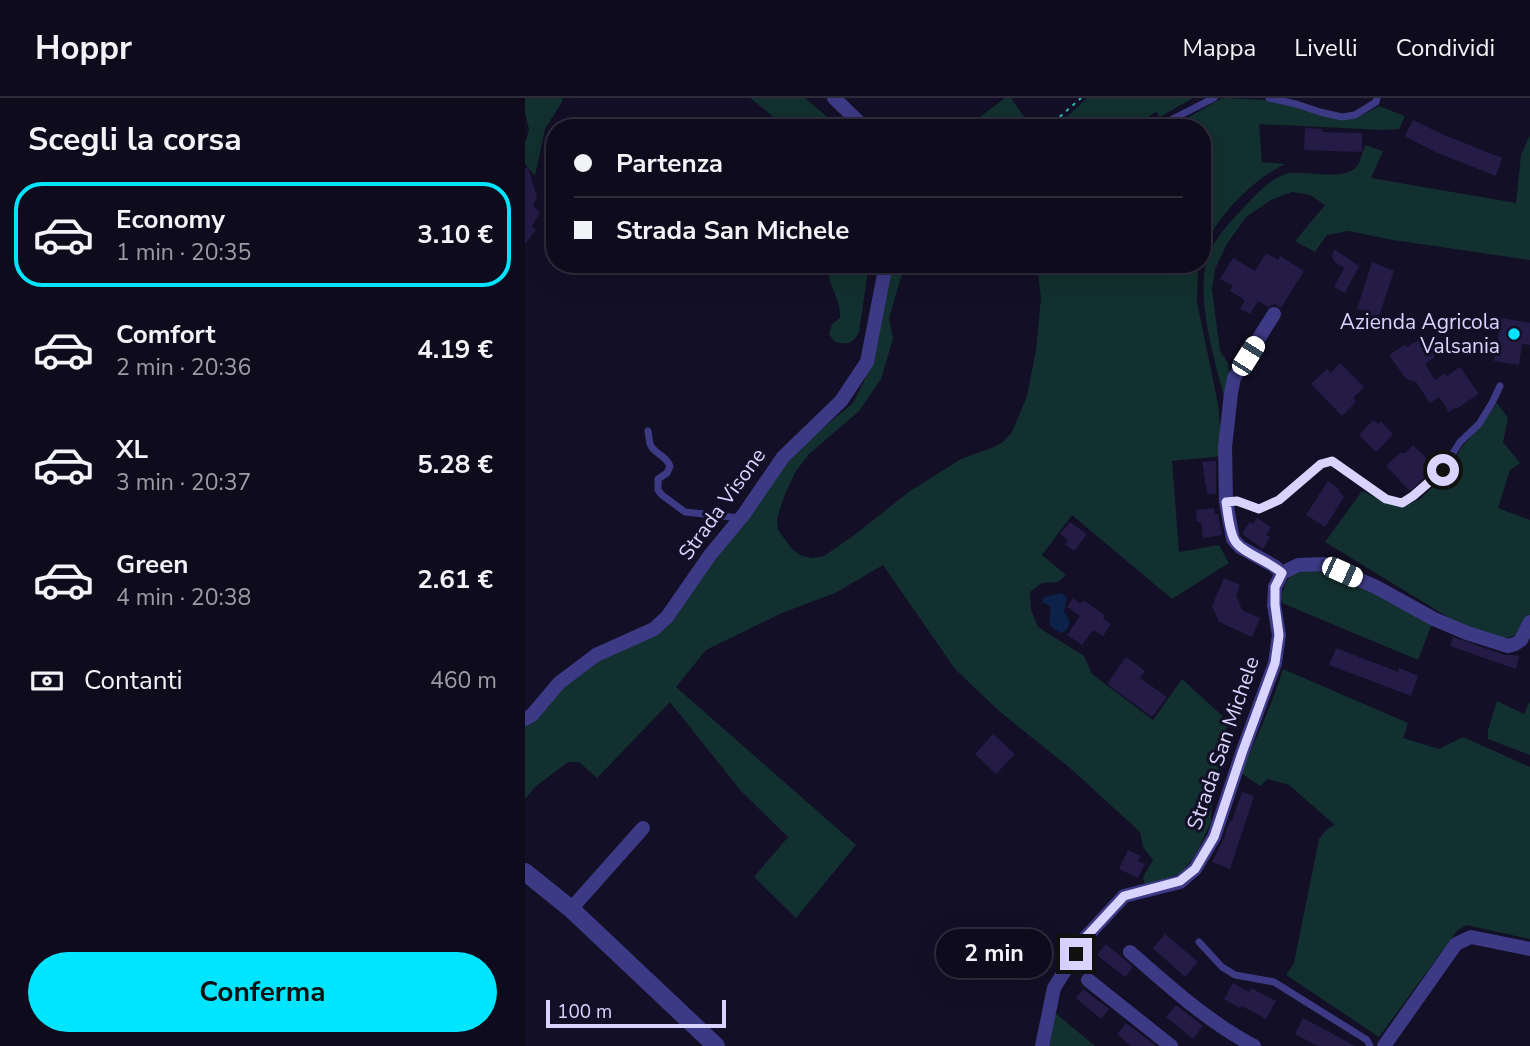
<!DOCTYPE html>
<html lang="it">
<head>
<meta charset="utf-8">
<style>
  :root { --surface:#0e0b1c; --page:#1c1929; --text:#f1f3f6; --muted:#9b9ba3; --line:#2e2b3b; --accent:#00e5ff }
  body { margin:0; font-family:"Nunito Sans",sans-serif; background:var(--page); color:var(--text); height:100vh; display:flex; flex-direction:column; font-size:26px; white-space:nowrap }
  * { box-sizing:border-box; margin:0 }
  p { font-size:23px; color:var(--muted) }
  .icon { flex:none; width:38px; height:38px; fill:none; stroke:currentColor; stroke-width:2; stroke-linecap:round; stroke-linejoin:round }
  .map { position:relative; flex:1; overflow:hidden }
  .sheet { display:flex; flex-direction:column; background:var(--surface); width:525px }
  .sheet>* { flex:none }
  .guide { position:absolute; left:21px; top:21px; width:665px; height:154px; border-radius:28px; box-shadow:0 7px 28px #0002,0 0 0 2px var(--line); display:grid; align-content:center; height:154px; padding:0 28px; background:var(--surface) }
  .scale { position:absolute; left:21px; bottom:18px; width:180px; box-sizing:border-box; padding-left:7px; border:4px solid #d9d4ff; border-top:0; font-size:19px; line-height:24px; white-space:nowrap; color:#d9d4ff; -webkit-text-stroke:5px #130f26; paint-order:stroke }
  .end { position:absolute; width:32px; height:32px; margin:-16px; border:9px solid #d9d4ff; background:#111; box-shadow:0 0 0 4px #111 }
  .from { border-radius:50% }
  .bubble { position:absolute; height:49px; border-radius:24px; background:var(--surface); box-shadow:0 7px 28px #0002,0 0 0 2px var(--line); font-size:23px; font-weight:700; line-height:49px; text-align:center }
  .car { position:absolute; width:21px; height:42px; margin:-21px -10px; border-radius:9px; box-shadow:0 0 5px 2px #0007; background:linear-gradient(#fff 24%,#345 0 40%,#fff 0 76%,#345 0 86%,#fff 0) }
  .guide b { display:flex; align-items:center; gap:24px; height:66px; font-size:26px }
  .guide b+b { border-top:2px solid var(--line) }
  .guide i { width:18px; height:18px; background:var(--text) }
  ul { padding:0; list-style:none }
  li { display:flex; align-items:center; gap:21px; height:105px; margin:0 14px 10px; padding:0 14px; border:4px solid transparent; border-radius:28px }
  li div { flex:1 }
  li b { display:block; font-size:26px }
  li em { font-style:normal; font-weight:700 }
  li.current { border-color:var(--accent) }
  li>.icon { width:63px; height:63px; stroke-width:1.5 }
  h2 { padding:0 28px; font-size:32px; line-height:84px }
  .pay { display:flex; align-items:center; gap:18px; height:77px; padding:0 28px; font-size:26px }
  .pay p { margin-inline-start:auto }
  .primary-button { display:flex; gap:14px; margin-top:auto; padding:14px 28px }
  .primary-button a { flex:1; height:80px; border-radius:42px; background:var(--accent); color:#111; font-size:28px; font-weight:700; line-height:80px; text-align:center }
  header { display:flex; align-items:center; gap:42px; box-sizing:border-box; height:98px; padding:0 35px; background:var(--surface); border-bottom:2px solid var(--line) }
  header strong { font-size:33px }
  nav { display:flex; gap:38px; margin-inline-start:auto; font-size:24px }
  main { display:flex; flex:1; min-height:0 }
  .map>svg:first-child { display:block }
  .green { fill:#12302f }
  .water { fill:#0c2248 }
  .building { fill:#241b47 }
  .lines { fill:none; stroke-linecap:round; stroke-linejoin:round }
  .path { stroke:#2fb8b0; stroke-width:2; stroke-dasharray:3.5 5; stroke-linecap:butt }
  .service { stroke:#3d3a85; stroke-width:7 }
  .minor { stroke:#3d3a85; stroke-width:14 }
  .tertiary { stroke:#3d3a85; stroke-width:18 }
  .route { stroke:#d9d4ff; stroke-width:9 }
  .poi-dot { fill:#00e5ff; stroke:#130f26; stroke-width:2.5 }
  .labels { text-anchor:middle; stroke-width:6; stroke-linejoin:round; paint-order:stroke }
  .poi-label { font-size:21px; fill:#d9d4ff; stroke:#130f26; text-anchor:end }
  .street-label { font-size:21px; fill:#d9d4ff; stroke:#130f26 }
</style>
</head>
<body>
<header>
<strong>Hoppr</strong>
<nav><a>Mappa</a><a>Livelli</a><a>Condividi</a></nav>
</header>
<main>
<section class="sheet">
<h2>Scegli la corsa</h2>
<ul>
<li class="current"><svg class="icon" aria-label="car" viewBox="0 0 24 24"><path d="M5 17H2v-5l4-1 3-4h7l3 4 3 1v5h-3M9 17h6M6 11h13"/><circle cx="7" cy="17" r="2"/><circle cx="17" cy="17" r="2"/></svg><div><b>Economy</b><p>1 min · 20:35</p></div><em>3.10 €</em></li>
<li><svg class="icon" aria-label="car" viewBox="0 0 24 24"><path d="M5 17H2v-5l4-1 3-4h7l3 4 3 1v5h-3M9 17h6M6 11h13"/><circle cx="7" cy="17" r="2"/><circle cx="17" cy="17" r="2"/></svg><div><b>Comfort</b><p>2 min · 20:36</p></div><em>4.19 €</em></li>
<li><svg class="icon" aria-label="car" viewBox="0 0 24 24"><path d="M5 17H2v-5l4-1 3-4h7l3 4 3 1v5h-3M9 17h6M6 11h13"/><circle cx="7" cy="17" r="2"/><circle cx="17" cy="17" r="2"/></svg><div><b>XL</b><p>3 min · 20:37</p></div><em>5.28 €</em></li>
<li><svg class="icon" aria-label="car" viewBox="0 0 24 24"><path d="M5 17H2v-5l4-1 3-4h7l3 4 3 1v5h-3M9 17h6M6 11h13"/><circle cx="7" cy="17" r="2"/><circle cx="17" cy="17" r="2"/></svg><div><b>Green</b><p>4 min · 20:38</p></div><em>2.61 €</em></li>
</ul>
<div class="pay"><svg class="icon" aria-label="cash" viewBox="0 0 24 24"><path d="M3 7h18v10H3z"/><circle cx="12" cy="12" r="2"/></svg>Contanti<p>460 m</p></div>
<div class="primary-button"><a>Conferma</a></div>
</section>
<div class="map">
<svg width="1005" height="948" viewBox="0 0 1005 948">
  <rect width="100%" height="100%" fill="#130f26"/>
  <g class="green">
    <polygon points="0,0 38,0 37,4 20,31 10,78 0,66 0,44 2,40 4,31 0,15"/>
    <polygon points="225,0 280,0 315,30 257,30 244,15"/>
    <polygon points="480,0 486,0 507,30 440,30"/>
    <polygon points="562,0 668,0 635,19 631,14 606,30 530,30"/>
    <path d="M 701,0 L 741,2 L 813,20 L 837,17 L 854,8 L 880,18 L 874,31 L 858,32 L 734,26 L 737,64 L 760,66 C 751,71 740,77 732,84 C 710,101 686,129 677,155 L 677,30 L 645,30 L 695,1 Z"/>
    <path d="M 1005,37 L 1005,162 L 868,142 L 824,133 L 802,137 L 790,154 L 770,143 L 800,107 L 785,97 L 767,94 L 746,102 L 721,119 L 702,146 L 690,171 L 687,191 L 695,253 L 703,265 L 705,280 L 702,310 C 692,270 670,202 682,162 C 689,139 707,122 723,105 C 733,94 751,76 766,75 C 784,73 821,84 833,67 C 836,61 838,53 840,47 L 858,53 L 846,80 L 991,105 L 996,57 Z"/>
    <path d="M 335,166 L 344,166 L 334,234 C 328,246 323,247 310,244 L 304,236 L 307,226 L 315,220 C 316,206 308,193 304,180 L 308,171 L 333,171 Z"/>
    <polygon points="365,166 380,166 364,220 368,241 356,281 334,313 284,356 271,373 260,396 252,420 253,432 267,451 277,458 288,460 299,458 328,438 385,393 436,361 469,349 479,343 487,334 502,298 511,252 516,200 512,166 673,166 672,204 693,306 698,358 647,363 654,454 694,447 704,465 647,501 547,417 517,457 541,477 533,484 517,485 505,494 506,512 513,529 559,558 567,576 628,622 657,581 703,623 687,702 686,724 670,758 655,776 620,787 618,779 628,762 618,749 615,734 545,670 474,613 430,571 358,467 310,495 257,515 181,552 151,589 331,747 271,820 229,779 263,739 216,693 145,604 72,680 54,664 43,664 10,689 0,701 0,627 33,593 72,562 132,536 263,359 328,305 345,271"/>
    <polygon points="972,305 983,320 978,344 995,365 985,372 973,410 1005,422 1005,516 997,530 990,537 977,542 939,529 800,444 837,393 858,403 878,408 895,401 925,372 936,350 957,326"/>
    <path d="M 796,472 L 849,494 L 908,523 L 893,562 L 757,505 C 756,498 757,494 760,487 C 766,472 782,472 796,472 Z"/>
    <path d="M 758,571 L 883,625 L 878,640 L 914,651 L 938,639 L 1005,669 L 1005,841 L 941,827 L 932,833 L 854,939 L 761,877 L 769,865 L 794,741 L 802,731 L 810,727 L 764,687 L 743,681 L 735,688 L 716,675 C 731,640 747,607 758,571 Z"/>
    <polygon points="972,603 999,616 1005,603 1005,657 963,641 963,632"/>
    <polygon points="528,913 570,948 522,948"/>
  </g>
  <path class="water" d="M 536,495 L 542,499 L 539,513 L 545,524 L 542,532 L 536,535 L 526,529 C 522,521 527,516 525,508 L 517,504 L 519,499 Z"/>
  <g class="building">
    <polygon points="888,22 917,36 977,60 971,78 910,54 880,38"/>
    <polygon points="780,30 797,31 797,34 837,35 837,54 779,52"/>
    <polygon points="3,69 12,100 8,108 15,114 7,129 11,132 0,146 0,70"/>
    <polygon points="809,151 834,168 820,195 809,189 819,170 810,164 807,159"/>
    <polygon points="741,155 753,162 755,158 779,173 756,210 750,206 743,209 733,203 725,216 715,211 720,202 705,193 708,188 695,181 708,160 730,173"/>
    <polygon points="847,164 869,173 851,227 841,226 843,213 832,211"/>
    <polygon points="976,220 1005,225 1005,247 997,246 994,267 969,263"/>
    <polygon points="897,240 910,259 900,266 910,282 920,275 922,278 935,269 954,296 931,311 930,310 924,314 914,299 905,305 891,284 881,281 864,257 880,247 882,249"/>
    <polygon points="815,265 839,289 828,300 831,304 817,318 786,286 802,271 806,275"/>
    <polygon points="848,322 853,326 856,323 868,336 851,354 834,337"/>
    <polygon points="888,347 908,367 898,377 900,379 885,393 861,368 875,355 880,355"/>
    <polygon points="691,363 691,396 682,396 677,364"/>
    <polygon points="803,383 814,391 813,392 819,399 800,429 781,417"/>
    <polygon points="689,410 690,416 693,416 697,437 678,440 676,424 672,424 671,412"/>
    <polygon points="732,420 746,429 741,437 745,439 738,451 717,436 724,424 728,426"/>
    <polygon points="545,424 562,436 549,453 540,446 543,442 535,436"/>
    <polygon points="699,480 715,487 711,497 717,512 735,520 727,539 694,524 687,508"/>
    <polygon points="548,500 555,506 558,502 580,517 578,521 586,526 578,538 568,532 557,547 542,537 555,518 542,509"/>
    <polygon points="928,539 980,557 988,557 994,558 991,571 925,548"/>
    <polygon points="811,550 873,574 874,570 893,578 886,598 804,567"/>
    <polygon points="601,559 620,573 615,580 642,599 627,619 582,586"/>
    <polygon points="468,636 490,656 471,676 450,656"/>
    <polygon points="717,694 729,698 705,771 687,764 698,742 705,722 707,723"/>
    <polygon points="603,752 616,758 613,763 620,766 613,780 594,771"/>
    <polygon points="640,836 673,864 660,879 628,850"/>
    <polygon points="581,846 608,869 600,879 572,857"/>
    <polygon points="708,885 724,894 726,890 751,903 741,921 717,908 715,910 699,901"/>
    <polygon points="558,891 584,911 576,921 551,900"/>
    <polygon points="651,907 678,928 668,941 641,919"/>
    <polygon points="778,920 830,948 792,948 770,936"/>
    <polygon points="601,925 631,948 606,948 592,936"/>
  </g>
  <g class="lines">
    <polyline class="path" points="522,30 556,0"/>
    <g class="service">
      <polyline points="744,0 771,6 795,14 817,19 830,17 851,4 852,0"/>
      <polyline points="630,30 689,0"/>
      <path d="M 123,333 C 124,337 124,342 125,346 C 129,356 141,357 145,368 L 142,375 L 133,381 L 133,392 L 137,397 L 160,414 L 215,420"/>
      <polyline points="702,404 712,403 734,411 754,402 796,366 807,363 861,401 877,405 888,398 918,371 935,344 954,326 967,305 975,288"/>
      <polyline points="674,844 697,869 710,877 749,884 842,942 845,948"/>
    </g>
    <g class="minor">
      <polyline points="309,0 340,30"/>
      <polyline points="749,216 709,280 706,295 700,349 701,404 708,441 715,449 749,468 757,475"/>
      <polyline points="0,621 7,617 34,585 71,557 129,531 142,519 185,457 219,416 258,359 316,303 342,264 361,166"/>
      <polyline points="46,811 118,730"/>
      <path d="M 605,854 C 644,888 683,924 729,948"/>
      <polyline points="563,882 646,948"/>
      <polyline points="517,948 529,890 561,839 599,798 655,784 670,771 689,739 717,655 750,565 754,537 749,507 750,489 757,475 773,467 799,466 851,489 909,521 942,535 983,548 990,546 996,542 1005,524"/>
      <polyline points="859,948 931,846 946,839 1005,851"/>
    </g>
    <polyline class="tertiary" points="0,774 46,811 191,948"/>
  </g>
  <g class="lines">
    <path class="route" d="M 551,856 L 561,839 L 599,798 L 655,783 L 670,771 L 689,739 L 717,655 L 750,565 L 754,537 L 750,507 L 750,489 L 757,475 C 744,463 717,455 710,443 C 704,433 703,416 701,404 L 712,403 L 734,411 L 754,402 L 796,366 L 807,363 L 861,401 L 877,405 L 888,398 L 918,372"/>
  </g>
  <circle class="poi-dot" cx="989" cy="236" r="7"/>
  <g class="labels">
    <g class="poi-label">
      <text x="975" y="231">Azienda Agricola<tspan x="975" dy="24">Valsania</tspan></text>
    </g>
    <g class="street-label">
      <text transform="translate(197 406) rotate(-54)" y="7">Strada Visone</text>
      <text transform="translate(698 645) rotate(-71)" y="7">Strada San Michele</text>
    </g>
  </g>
</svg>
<div class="scale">100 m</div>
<i class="end from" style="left:918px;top:372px"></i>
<i class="end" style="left:551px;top:856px"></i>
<div class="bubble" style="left:411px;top:831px;width:116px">2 min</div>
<i class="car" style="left:723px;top:258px;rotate:32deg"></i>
<i class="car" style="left:817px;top:474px;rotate:114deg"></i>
<div class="guide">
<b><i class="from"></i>Partenza</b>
<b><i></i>Strada San Michele</b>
</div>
</div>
</main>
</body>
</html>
